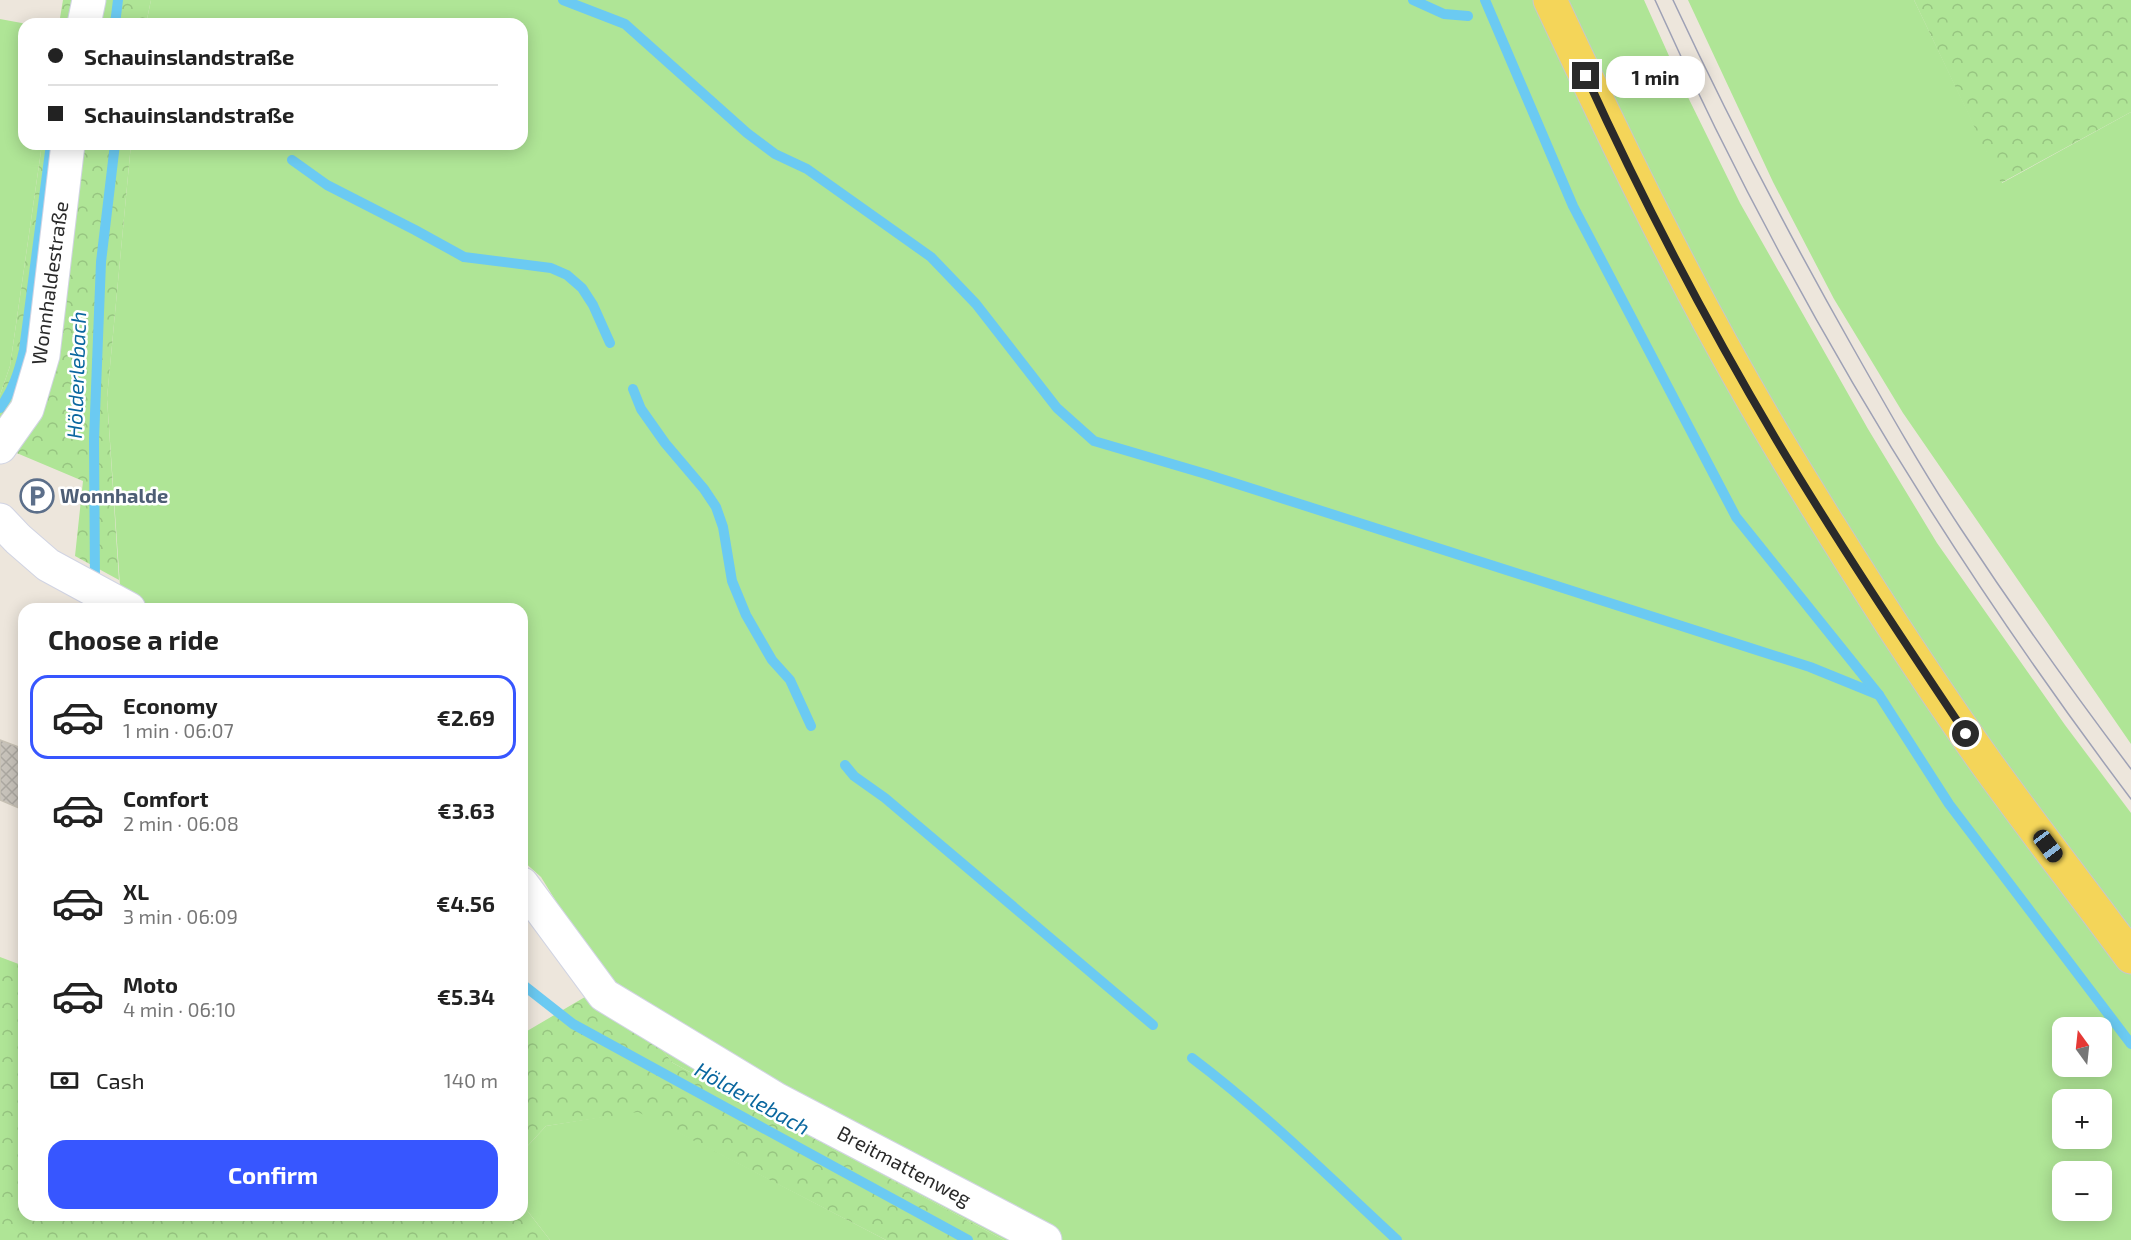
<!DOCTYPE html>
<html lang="en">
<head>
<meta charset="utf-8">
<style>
  :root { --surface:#fff; --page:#f2f2f2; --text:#222; --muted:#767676; --line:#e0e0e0; --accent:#3756ff }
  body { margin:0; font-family:"Exo 2",sans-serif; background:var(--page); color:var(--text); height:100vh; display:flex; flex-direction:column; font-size:22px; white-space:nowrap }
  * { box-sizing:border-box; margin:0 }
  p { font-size:20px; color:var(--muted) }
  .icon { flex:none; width:33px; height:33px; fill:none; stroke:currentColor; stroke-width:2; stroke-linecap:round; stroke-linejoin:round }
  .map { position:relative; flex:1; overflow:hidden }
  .drawer { position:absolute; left:18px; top:603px; width:510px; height:618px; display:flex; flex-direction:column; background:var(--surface); border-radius:18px; box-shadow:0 3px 15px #0003 }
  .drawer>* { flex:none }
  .banner { position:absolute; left:18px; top:18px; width:510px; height:132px; border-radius:18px; box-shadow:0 3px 15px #0003; display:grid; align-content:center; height:132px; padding:0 30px; background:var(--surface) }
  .needle { width:39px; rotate:345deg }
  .controls { position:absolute; left:2052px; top:1017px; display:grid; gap:12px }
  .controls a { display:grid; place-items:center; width:60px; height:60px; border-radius:12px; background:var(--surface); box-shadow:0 3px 15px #0003; font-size:30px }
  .end { position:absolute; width:27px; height:27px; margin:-14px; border:8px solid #2a2a2a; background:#fff; box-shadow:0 0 0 3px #fff }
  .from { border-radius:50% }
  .bubble { position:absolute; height:42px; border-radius:18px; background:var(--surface); box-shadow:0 3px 15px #0003; font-size:20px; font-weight:700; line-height:42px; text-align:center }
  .car { position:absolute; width:18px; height:36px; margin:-18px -9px; border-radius:8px; box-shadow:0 0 4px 2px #0007; background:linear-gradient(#222 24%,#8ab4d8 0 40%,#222 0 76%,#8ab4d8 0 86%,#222 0) }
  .banner b { display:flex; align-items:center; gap:21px; height:57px; font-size:22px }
  .banner b+b { border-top:2px solid var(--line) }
  .banner i { width:15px; height:15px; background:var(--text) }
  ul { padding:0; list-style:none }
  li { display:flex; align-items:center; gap:18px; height:84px; margin:0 12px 9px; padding:0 18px; border:3px solid transparent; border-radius:18px }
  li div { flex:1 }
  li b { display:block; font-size:22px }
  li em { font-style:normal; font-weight:700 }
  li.on { border-color:var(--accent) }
  li>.icon { width:54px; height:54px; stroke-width:1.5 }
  h2 { padding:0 30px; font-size:27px; line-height:72px }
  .pay { display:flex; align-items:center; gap:15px; height:66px; padding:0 30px; font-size:22px }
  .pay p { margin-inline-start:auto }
  .button { display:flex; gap:12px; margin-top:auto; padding:12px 30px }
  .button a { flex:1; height:69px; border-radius:18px; background:var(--accent); color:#fff; font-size:24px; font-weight:700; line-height:69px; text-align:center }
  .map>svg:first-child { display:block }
  .grass { fill:#afe596; fill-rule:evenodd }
  .forest { fill:url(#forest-crowns) }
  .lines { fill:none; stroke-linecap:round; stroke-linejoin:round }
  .stream { stroke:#6bcaf2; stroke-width:10 }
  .building { fill:url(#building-cross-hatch); stroke:#c8c2b5; stroke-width:1.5 }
  .minor-casing { stroke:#d1d4e3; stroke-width:35 }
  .major-casing { stroke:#c8c8c8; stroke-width:35 }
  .minor { stroke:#fff; stroke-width:33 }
  .major { stroke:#f4d559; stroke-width:33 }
  .tram { stroke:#9ea1b5; stroke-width:1.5 }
  .route { stroke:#2a2a2a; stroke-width:8 }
  .labels { text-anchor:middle; stroke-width:5; stroke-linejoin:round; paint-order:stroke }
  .street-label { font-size:20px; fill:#2a2a2a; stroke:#fff }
  .service-label { font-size:20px; font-weight:bold; fill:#4e5e75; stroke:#fff; text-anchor:start }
  .water-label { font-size:21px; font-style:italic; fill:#0a679f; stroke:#fff }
</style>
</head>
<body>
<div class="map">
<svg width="2131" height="1240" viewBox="0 0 2131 1240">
  <defs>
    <pattern id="forest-crowns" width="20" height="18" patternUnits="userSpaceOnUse" patternTransform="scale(1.5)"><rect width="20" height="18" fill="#afe596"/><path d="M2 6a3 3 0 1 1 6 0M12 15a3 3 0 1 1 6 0" fill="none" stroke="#97c581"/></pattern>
    <pattern id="building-cross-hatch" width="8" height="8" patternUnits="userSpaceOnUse" patternTransform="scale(1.5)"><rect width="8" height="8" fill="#c8c3bb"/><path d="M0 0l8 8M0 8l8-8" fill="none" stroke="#aca8a1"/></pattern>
  </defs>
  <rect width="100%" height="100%" fill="#ede6dc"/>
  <g class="grass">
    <path d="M 151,0 L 1644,0 L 1682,85 L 1740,203 L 1868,429 L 1937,543 L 2065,725 L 2131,813 L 2131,1240 L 1004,1240 L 673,1063 L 607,984 L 541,877 L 522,860 L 522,609 L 140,609 L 121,600 L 107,398 L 131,144 L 522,144 L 522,24 L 146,24 ZM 2062,1028 L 2102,1028 L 2102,1066 L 2062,1066 ZM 2062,1100 L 2102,1100 L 2102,1138 L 2062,1138 ZM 2062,1172 L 2102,1172 L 2102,1210 L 2062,1210 Z"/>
    <polygon points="1688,0 1914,0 2002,183 2131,112 2131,744 1903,413 1834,299 1773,182"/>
    <polygon points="0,19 27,24 24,24 24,144 42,144 10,366 0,395"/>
    <polygon points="638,1111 886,1240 550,1240 522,1204 522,1152 546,1126"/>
  </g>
  <g class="forest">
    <polygon points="63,0 151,0 146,24 59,24"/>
    <polygon points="1914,0 2131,0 2131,112 2001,183"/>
    <polygon points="42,144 131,144 107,398 119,580 75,556 83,481 0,446 0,395 10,366"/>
    <polygon points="0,957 24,966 24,1215 522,1215 522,1204 550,1240 0,1240"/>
    <polygon points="607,984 673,1063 1004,1240 886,1240 638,1112 546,1126 522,1152 522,1034"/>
  </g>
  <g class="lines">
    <g class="stream">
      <polyline points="563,0 625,24 747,133 775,154 807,169 931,257 976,304 1057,408 1094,441 1206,474 1810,667 1879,695"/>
      <polyline points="1413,0 1444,14 1468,16"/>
      <polyline points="1485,0 1573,206 1736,517 1879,695 1949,804 2131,1044"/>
      <polyline points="115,24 118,0"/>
      <polyline points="292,160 327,185 415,230 464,257 551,268 567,275 582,288 593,305 610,343"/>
      <polyline points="633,389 641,409 665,443 704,489 716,507 723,527 732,581 746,615 772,660 790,680 811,726"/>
      <path d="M 0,408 C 13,390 19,372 24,350 L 51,144"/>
      <polyline points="95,585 94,439 101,262 115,144"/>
      <polyline points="845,765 854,776 885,798 1153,1025"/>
      <polyline points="522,984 573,1024 968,1240"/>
      <path d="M 1192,1058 C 1265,1113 1330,1178 1397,1240"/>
    </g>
  </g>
  <polygon class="building" points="0,740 24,749 24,810 0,800"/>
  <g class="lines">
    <defs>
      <g id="minor">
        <polyline points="84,24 89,0"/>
        <polyline points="0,447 27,409 43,355 68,144"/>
        <polyline points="0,520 18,539 48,565 129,609"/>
        <polyline points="522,884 604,995 776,1099 1045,1240"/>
      </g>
      <path id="major" d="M 1550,0 C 1620,150 1692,299 1777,441 C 1841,547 1908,652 1979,753 C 2028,822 2081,889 2131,957"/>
    </defs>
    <use href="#minor" class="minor-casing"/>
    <use href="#major" class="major-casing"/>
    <use href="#minor" class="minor"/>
    <use href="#major" class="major"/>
    <g class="tram">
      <path d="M 1655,0 C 1783,285 1943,550 2131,799"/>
      <path d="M 1673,0 C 1728,118 1788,233 1852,346 C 1887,408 1922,470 1961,529 C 2015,611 2072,691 2131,769"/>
    </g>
  </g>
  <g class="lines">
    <path class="route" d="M 1586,76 C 1643,201 1707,323 1777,441 C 1837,541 1901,637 1966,734"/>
  </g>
  <defs>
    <symbol id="parking-ring" viewBox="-11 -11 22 22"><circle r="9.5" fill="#fff" stroke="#5c6f8a" stroke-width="1.5"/><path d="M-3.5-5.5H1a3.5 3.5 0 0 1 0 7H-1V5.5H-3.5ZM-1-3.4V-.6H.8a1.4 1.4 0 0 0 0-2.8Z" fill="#5c6f8a"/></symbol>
  </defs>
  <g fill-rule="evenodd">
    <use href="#parking-ring" x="18" y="477" width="38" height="38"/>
  </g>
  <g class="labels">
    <g class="street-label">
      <text transform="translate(50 283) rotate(-82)" y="7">Wonnhaldestraße</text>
      <text transform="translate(904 1166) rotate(28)" y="7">Breitmattenweg</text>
    </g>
    <g class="service-label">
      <text x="60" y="503">Wonnhalde</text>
    </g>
    <g class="water-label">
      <text transform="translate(77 375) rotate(-88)" y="7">Hölderlebach</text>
      <text transform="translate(752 1099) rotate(29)" y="7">Hölderlebach</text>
    </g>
  </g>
</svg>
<div class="controls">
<a><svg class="needle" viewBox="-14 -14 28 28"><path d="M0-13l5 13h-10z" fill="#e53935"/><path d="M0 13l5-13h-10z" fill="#767676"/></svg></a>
<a>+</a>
<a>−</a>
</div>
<i class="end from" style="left:1966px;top:734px"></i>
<i class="end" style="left:1586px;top:76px"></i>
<div class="bubble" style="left:1606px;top:56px;width:99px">1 min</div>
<i class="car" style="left:2048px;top:846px;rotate:143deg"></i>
<div class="banner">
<b><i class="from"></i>Schauinslandstraße</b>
<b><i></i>Schauinslandstraße</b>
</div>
<section class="drawer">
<h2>Choose a ride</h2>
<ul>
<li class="on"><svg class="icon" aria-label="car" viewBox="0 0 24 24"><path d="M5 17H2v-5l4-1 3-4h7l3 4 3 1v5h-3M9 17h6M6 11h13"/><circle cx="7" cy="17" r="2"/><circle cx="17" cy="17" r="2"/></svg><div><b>Economy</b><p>1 min · 06:07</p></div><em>€2.69</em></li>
<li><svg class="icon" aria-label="car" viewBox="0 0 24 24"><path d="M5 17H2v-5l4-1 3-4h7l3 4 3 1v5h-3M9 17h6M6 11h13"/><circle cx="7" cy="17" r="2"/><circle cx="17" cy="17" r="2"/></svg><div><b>Comfort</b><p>2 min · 06:08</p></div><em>€3.63</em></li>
<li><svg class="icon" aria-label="car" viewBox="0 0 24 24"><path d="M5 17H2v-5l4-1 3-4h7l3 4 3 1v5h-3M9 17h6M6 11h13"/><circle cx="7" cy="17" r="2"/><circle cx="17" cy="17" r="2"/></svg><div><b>XL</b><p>3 min · 06:09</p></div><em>€4.56</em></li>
<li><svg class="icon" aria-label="car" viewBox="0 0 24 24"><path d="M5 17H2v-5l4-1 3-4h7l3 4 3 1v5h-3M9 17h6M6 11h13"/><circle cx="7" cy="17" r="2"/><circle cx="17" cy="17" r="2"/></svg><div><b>Moto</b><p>4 min · 06:10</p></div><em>€5.34</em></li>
</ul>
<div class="pay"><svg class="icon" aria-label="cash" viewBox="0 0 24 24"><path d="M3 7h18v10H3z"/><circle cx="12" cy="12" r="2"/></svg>Cash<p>140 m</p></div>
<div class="button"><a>Confirm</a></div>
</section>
</div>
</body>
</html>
